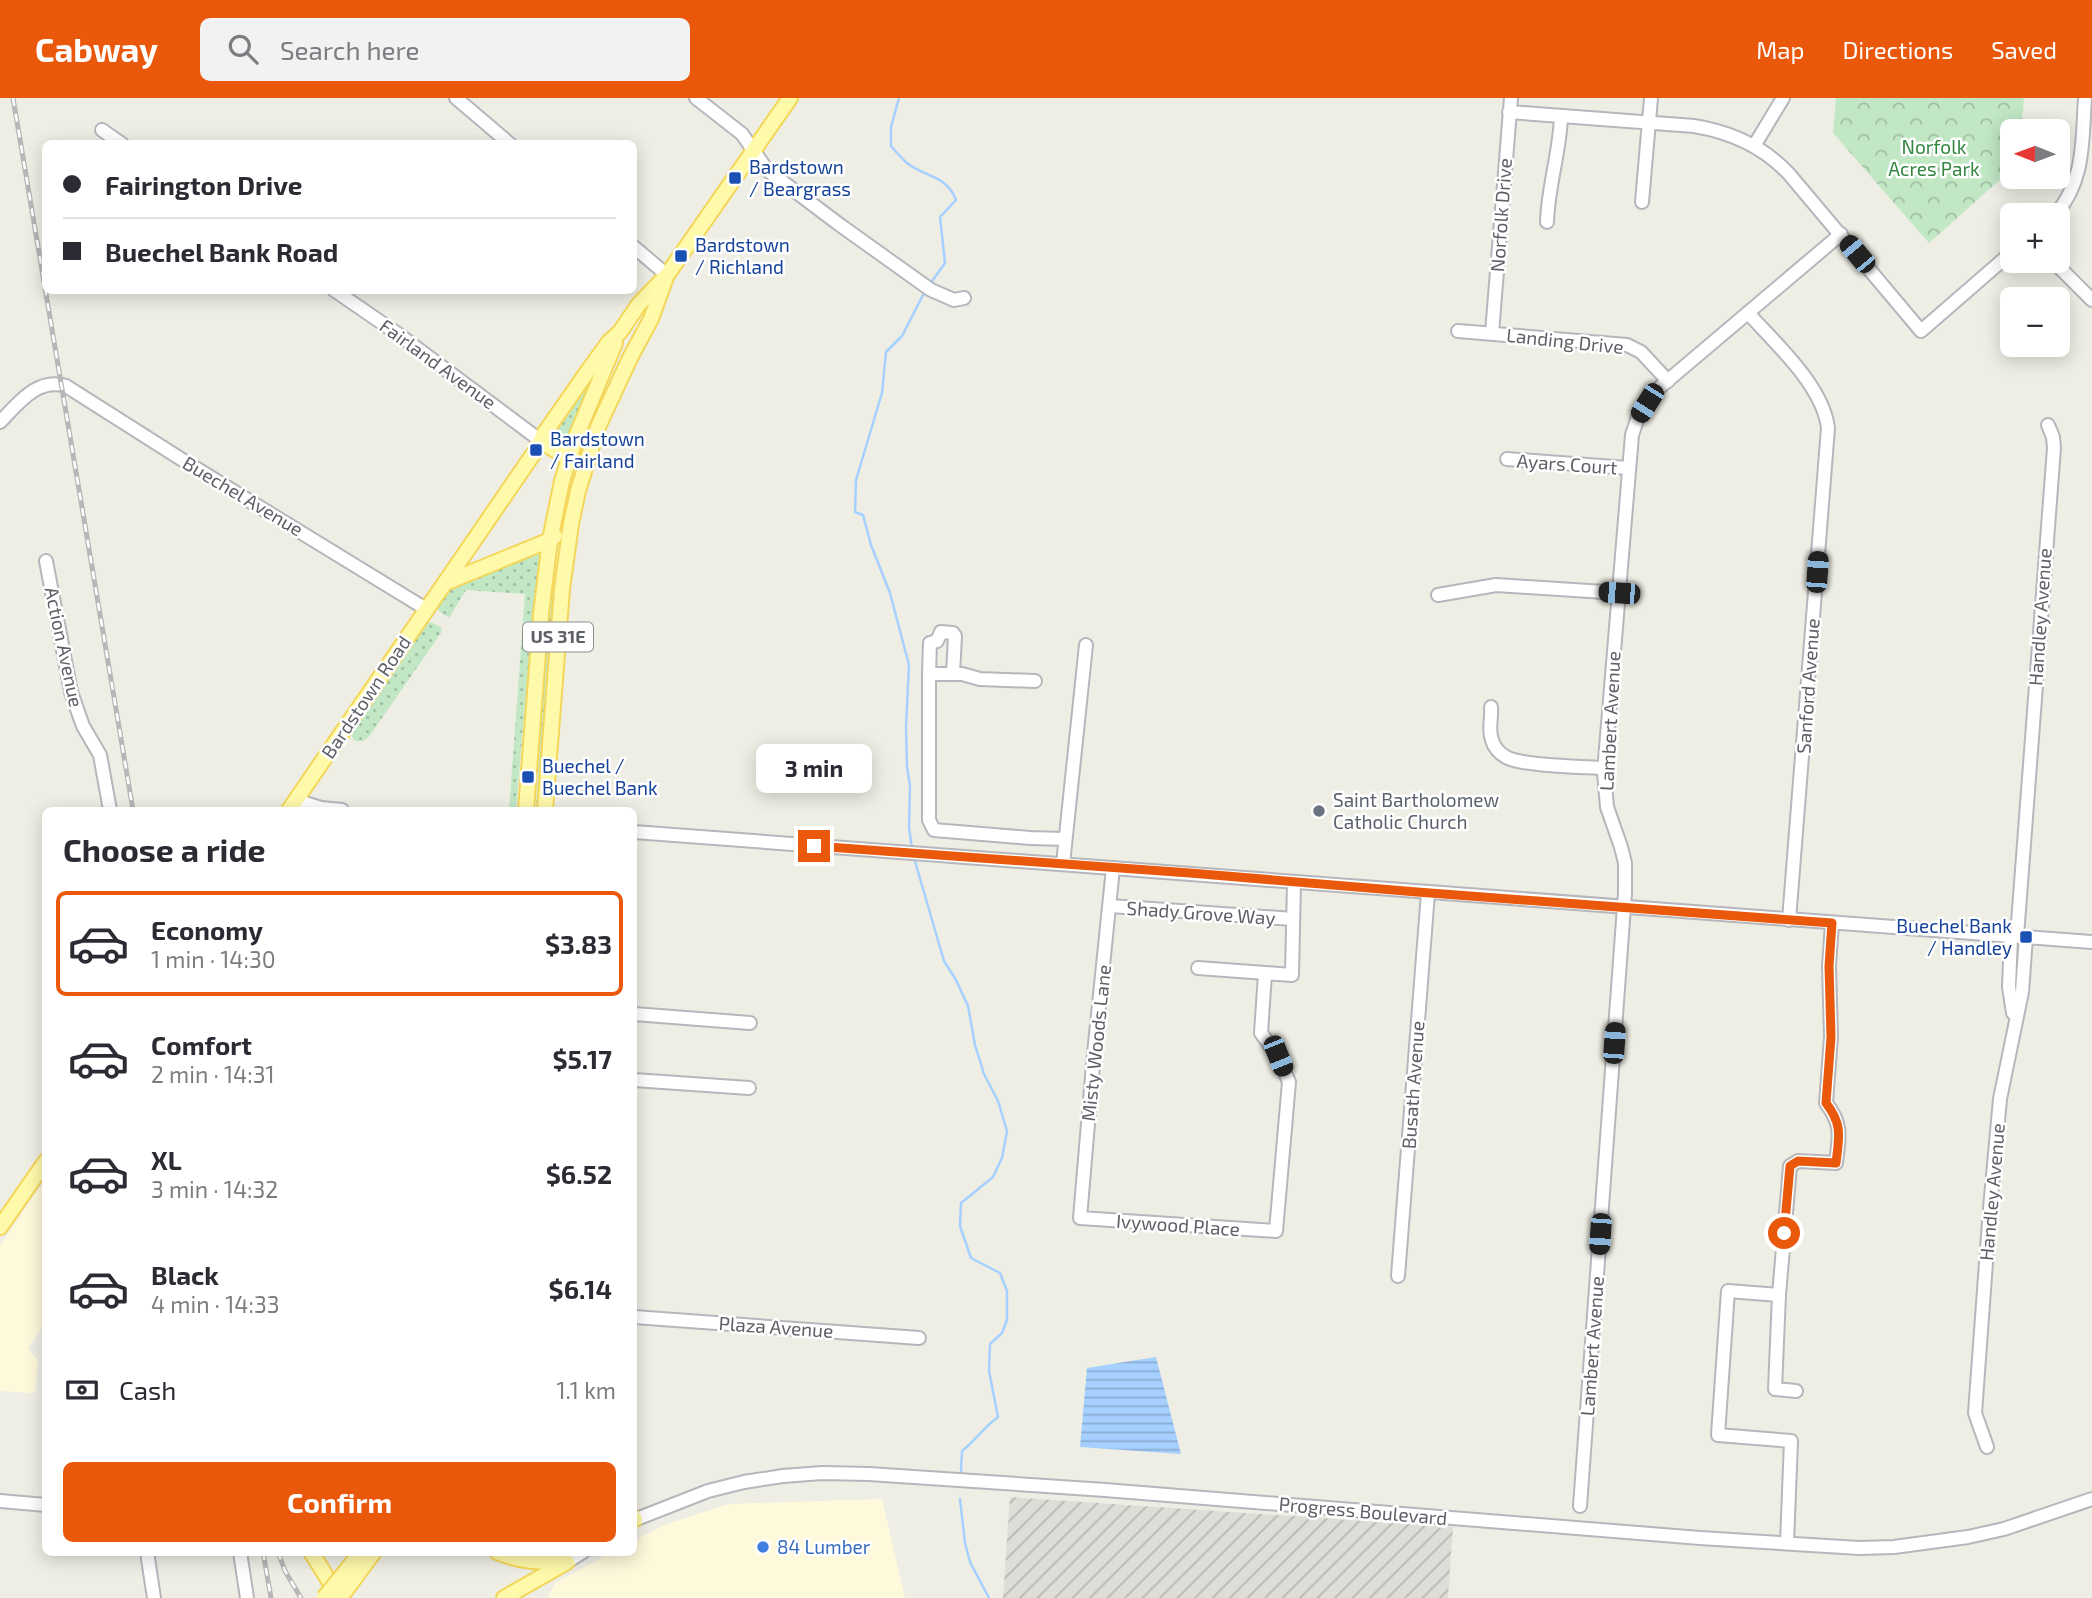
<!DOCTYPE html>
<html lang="en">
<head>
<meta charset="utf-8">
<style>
  :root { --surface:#fff; --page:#f2f2f3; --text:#2b2b33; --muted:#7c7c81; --line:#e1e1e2; --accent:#ea580c }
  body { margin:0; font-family:"Exo 2",sans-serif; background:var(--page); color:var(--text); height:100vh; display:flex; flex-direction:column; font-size:26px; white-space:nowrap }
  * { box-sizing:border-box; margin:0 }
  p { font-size:23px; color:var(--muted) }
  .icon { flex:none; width:38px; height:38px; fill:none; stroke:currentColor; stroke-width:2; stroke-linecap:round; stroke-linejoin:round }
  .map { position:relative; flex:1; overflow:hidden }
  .panel { position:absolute; left:42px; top:709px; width:595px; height:749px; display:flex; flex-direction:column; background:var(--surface); border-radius:10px; box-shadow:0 4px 18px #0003 }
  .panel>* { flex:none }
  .guide { position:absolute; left:42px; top:42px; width:595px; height:154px; border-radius:10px; box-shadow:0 4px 18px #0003; display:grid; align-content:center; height:154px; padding:0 21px; background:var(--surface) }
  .needle { width:46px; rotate:271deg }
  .fabs { position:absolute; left:2000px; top:21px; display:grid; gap:14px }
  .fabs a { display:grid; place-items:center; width:70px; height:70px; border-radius:10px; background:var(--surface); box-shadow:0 4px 18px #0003; font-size:35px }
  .end { position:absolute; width:32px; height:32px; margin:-16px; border:9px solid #ea580c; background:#fff; box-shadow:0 0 0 4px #fff }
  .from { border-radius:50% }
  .bubble { position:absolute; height:49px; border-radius:10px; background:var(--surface); box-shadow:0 4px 18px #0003; font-size:23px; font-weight:700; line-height:49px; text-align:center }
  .car { position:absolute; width:21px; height:42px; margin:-21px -10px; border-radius:9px; box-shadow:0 0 5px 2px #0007; background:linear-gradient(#222 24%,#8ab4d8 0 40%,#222 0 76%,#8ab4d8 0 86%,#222 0) }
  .guide b { display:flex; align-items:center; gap:24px; height:66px; font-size:26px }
  .guide b+b { border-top:2px solid var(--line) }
  .guide i { width:18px; height:18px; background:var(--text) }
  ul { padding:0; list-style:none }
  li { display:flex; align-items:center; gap:21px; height:105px; margin:0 14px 10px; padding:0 7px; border:4px solid transparent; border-radius:10px }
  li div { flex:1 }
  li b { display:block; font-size:26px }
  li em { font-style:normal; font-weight:700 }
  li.active { border-color:var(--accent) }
  li>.icon { width:63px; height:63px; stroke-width:1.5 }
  h2 { padding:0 21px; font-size:32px; line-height:84px }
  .pay { display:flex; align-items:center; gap:18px; height:77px; padding:0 21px; font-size:26px }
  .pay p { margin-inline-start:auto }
  .button { display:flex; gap:14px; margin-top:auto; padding:14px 21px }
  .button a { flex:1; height:80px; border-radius:10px; background:var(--accent); color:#fff; font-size:28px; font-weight:700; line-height:80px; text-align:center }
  header { display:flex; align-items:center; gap:42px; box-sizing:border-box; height:98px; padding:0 35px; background:var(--accent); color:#fff }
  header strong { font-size:33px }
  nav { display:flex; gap:38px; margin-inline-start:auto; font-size:24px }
  .search { width:490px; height:63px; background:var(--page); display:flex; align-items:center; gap:18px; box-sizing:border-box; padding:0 24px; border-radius:10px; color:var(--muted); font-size:26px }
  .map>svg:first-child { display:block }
  .commercial { fill:#fef9db }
  .industrial { fill:url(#industrial-furrows) }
  .grass { fill:url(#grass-dots) }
  .park { fill:url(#park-crowns) }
  .water { fill:url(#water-rules) }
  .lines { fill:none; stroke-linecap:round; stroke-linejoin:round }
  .stream { stroke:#a5d0ff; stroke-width:2.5 }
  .minor-casing { stroke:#b5b7bc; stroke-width:16 }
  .major-casing { stroke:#f4d75a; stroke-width:18 }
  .minor { stroke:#fff; stroke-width:12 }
  .major { stroke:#fff9aa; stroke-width:14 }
  .rail-casing { stroke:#b6b7b7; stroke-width:5 }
  .rail { stroke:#fff; stroke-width:2.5; stroke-dasharray:8; stroke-linecap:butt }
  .major-bridge-casing { stroke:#f4d75a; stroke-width:18; stroke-linecap:butt }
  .major-bridge { stroke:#fff9aa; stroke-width:14 }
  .route { stroke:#ea580c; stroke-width:9 }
  .transit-dot { fill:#1a4fb4; stroke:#fff; stroke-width:2.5 }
  .worship-dot { fill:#6b7280; stroke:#fff; stroke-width:2.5 }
  .shop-dot { fill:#3f7fe0; stroke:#fff; stroke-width:2.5 }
  .labels { text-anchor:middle; stroke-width:5; stroke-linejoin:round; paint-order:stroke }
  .shield { fill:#fff; stroke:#8e9094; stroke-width:2 }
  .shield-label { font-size:18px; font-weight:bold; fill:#5d6066 }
  .park-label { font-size:19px; fill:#348640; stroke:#fff }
  .transit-label { font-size:19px; fill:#164399; stroke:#fff; text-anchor:start }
  .street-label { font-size:19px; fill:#5d6066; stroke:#fff }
  .worship-label { font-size:19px; fill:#5b616d; stroke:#fff; text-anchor:start }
  .shop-label { font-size:19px; fill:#366cbe; stroke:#fff; text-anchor:start }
</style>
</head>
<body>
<header>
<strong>Cabway</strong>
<div class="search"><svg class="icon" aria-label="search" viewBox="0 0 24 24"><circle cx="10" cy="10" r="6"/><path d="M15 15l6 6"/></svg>Search here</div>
<nav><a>Map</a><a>Directions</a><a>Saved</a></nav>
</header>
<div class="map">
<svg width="2092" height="1500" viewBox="0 0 2092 1500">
  <defs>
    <pattern id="industrial-furrows" width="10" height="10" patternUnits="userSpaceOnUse" patternTransform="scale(1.75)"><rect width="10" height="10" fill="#deddd7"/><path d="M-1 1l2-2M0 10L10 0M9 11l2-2" fill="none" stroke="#b7b7b2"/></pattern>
    <pattern id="grass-dots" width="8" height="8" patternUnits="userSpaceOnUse" patternTransform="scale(1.75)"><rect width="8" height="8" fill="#c1e7c5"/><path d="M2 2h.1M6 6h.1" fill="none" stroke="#a0bfa4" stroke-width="1.8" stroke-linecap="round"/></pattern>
    <pattern id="park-crowns" width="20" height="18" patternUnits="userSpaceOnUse" patternTransform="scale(1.75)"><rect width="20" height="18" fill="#c1e7c5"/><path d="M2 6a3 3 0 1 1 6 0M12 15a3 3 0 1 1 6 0" fill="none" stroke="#a0bfa4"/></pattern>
    <pattern id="water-rules" width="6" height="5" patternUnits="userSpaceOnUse" patternTransform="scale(1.75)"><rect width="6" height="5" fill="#a5d0ff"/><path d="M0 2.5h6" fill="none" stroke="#8aacd2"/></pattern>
  </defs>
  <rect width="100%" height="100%" fill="#efeee5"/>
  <g class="commercial">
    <polygon points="45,1081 45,1225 28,1251 38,1262 35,1295 0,1293 0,1148"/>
    <polygon points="882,1401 905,1500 548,1500 555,1485 613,1454 634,1454 634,1443 664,1427 729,1406"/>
  </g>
  <polygon class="industrial" points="1010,1399 1453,1429 1448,1500 1003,1500"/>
  <g class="grass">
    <polygon points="594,276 569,341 564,344 556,343 550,336"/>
    <polygon points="536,454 541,459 540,466 532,555 528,570 516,712 509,712 525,496 466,492 449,520 439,513 437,509 455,487"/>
    <polygon points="552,493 556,496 538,706 536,710 542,596 541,569"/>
    <polygon points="426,524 433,525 442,530 441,535 368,640 363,643 355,643 351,637 352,634 413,547"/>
  </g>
  <polygon class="park" points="1836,0 2024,0 2021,33 2012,33 2012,71 1929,145 1833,35"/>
  <polygon class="water" points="1156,1259 1181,1356 1080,1349 1087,1270"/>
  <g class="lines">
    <g class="stream">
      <path d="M 899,0 L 891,29 L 891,48 C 896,54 901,60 907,65 C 924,79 947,77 956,102 L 940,119 L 945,165 L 930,186"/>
      <polyline points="912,750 909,730 910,688 907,669 906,629 909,567 890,495 871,447 863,417 855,414 856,382 882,295 886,254 902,238 924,195"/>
      <path d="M 914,760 L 944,863 L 956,882 L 968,908 L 975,947 L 984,976 L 998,1003 L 1007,1033 L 1002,1060 L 993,1079 L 961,1105 L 960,1128 L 971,1160 L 1000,1175 L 1007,1193 L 1007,1222 L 1002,1235 L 990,1246 L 989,1273 L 998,1319 C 984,1329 975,1343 962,1353 L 961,1374"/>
      <polyline points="960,1401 965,1445 970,1464 989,1500"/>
    </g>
    <defs>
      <g id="minor">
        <polyline points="456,0 510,46"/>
        <polyline points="696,0 742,36 767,72 840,127 931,192 954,202 964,200"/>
        <path d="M 1509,14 L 1694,28 C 1731,34 1763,48 1789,76 L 1921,233 L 2012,154"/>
        <polyline points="102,32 122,46"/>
        <polyline points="1754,48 1783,0"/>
        <polyline points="1642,104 1651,0"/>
        <path d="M 2055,117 C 2085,83 2082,43 2085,0"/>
        <path d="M 1547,124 C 1548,88 1560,54 1561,18"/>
        <polyline points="634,149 667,177"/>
        <polyline points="2053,163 2092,202"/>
        <polyline points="334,192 398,236 541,343"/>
        <path d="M 1748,215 C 1776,246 1823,288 1828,330 L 1789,822"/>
        <polyline points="1458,233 1627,247 1641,254 1668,283"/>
        <polyline points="1492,235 1511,0"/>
        <path d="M 0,324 C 18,306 37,279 66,288 L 181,361 L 426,511"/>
        <polyline points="1507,361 1628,370"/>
        <polyline points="46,463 71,594 83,628 100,657 110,712"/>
        <polyline points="1438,497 1496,487 1619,495"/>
        <polyline points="929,576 930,545 937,543 941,534 953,535 955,538 953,576"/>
        <polyline points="1035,583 980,581 962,576 929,576 929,722 934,732 1030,740 1065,741"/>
        <path d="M 1491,609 C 1492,620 1488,632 1492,642 C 1494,649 1499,655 1506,659 C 1521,668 1583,669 1604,670"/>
        <polyline points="295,702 321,710 342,712"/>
        <polyline points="634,734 2092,844"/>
        <polyline points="1063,766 1086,547"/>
        <polyline points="1113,770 1094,955 1080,1120 1276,1133 1289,984 1278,958 1261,935 1265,876"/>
        <polyline points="1110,808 1293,821"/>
        <polyline points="2011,838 2009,889 2013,915"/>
        <polyline points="2017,838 2054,350 2053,339 2048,327"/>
        <polyline points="1198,870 1292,877 1294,784"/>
        <polyline points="634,916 750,925"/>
        <polyline points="634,982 749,990"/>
        <polyline points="1398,1178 1428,795"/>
        <polyline points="1779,1197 1775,1291 1796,1293"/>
        <polyline points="634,1219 919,1240"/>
        <polyline points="1987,1349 1975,1315 1990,1110 2000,1001 2022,894 2026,839"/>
        <polyline points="0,1403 46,1407"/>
        <polyline points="1580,1408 1625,795 1625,765 1621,749 1607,709 1604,674 1632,337 1638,319 1659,290 1841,136"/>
        <polyline points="634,1422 708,1393 744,1384 783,1378 822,1375 869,1376 1105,1392 1700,1440 1859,1450 1894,1449 1968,1439 2004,1431 2092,1401"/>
        <path d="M 1787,1445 L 1791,1343 L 1718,1337 L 1728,1193 L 1779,1197 L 1790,1068 L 1798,1063 L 1836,1065 C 1839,1039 1843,1027 1826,1005 L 1831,939 L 1829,868 L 1832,825"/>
        <polyline points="147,1454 154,1500"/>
        <polyline points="240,1454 247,1500"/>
        <polyline points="567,1464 583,1454"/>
      </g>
      <g id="major">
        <polyline points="541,343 564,358 576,363"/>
        <polyline points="445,485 550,442 555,438"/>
        <polyline points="289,712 536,352 544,336 590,270 609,244 620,234 639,206 667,177 790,0"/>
        <polyline points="526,712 541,516 550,442 562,383 576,339 615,245"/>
        <polyline points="545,712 562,491 571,426 578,393 598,329 631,258 651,221 665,182"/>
        <polyline points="0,1129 46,1063"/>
        <polyline points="634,1421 635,1421"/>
        <polyline points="311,1454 338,1497"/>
        <path d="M 497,1454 C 518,1463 539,1465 562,1464"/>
        <polyline points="350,1468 360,1454"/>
        <polyline points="357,1477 374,1454"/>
        <polyline points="504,1500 567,1464"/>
      </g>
    </defs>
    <use href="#minor" class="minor-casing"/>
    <use href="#major" class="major-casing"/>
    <use href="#minor" class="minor"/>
    <use href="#major" class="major"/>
    <defs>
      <g id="rail">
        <polyline points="13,0 133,712"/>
        <polyline points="263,1454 271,1500"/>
        <polyline points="278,1454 285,1473 301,1500"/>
      </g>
    </defs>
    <use href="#rail" class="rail-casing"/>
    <use href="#rail" class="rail"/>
    <defs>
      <g id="major-bridge">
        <polyline points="324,1500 350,1468"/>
        <polyline points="340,1500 357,1477"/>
      </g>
    </defs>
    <use href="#major-bridge" class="major-bridge-casing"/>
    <use href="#major-bridge" class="major-bridge"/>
  </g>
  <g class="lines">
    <path class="route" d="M 814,748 L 1190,775 L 1417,794 L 1832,825 L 1829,868 L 1831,939 L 1826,1005 C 1843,1027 1839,1039 1836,1065 L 1798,1063 L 1790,1068 L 1784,1135"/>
  </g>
  <g class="transit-dot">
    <rect x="728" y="73" width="14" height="14" rx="3.5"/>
    <rect x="674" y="151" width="14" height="14" rx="3.5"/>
    <rect x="529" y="345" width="14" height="14" rx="3.5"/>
    <rect x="521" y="672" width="14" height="14" rx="3.5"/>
    <rect x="2019" y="832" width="14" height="14" rx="3.5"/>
  </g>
  <circle class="worship-dot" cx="1319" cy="713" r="7"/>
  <circle class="shop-dot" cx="763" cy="1449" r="7"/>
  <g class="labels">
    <rect class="shield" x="523" y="524.5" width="70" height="29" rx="5"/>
    <g class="shield-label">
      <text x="558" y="545">US 31E</text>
    </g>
    <g class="park-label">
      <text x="1934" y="56">Norfolk<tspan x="1934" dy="22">Acres Park</tspan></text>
    </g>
    <g class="transit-label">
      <text x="749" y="76">Bardstown<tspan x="749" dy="22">/ Beargrass</tspan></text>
      <text x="695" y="154">Bardstown<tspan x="695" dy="22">/ Richland</tspan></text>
      <text x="550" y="348">Bardstown<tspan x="550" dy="22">/ Fairland</tspan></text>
      <text x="542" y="675">Buechel /<tspan x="542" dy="22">Buechel Bank</tspan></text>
      <text x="2012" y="835" text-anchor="end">Buechel Bank<tspan x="2012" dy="22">/ Handley</tspan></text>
    </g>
    <g class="street-label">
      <text transform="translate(1501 117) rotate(-86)" y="7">Norfolk Drive</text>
      <text transform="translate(1565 243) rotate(6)" y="7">Landing Drive</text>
      <text transform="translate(438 266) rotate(36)" y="7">Fairland Avenue</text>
      <text transform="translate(1567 366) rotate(4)" y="7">Ayars Court</text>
      <text transform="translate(243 398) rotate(31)" y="7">Buechel Avenue</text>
      <text transform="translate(2040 519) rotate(-86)" y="7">Handley Avenue</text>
      <text transform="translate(64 549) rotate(78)" y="7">Action Avenue</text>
      <text transform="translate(1808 588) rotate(-86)" y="7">Sanford Avenue</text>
      <text transform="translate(366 599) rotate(-56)" y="7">Bardstown Road</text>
      <text transform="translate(1610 623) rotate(-87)" y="7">Lambert Avenue</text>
      <text transform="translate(1201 815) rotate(4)" y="7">Shady Grove Way</text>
      <text transform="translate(1096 945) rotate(-84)" y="7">Misty Woods Lane</text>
      <text transform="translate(1413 987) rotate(-86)" y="7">Busath Avenue</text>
      <text transform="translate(1992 1094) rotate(-85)" y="7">Handley Avenue</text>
      <text transform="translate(1178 1127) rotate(4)" y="7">Ivywood Place</text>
      <text transform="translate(776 1229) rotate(4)" y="7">Plaza Avenue</text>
      <text transform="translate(1592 1248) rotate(-86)" y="7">Lambert Avenue</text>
      <text transform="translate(1363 1413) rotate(5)" y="7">Progress Boulevard</text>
    </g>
    <g class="worship-label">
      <text x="1333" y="709">Saint Bartholomew<tspan x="1333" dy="22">Catholic Church</tspan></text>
    </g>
    <g class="shop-label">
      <text x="777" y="1456">84 Lumber</text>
    </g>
  </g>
</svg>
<div class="fabs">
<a><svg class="needle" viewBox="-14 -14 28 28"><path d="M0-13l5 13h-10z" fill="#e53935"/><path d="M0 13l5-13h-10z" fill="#7c7c81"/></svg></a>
<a>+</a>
<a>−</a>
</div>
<i class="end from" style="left:1784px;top:1135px"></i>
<i class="end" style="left:814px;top:748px"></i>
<div class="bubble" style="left:756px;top:646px;width:116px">3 min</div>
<i class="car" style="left:1857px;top:156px;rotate:320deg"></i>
<i class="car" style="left:1647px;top:305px;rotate:212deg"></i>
<i class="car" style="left:1817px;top:474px;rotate:4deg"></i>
<i class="car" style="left:1619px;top:495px;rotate:274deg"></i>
<i class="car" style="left:1614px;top:945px;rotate:4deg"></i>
<i class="car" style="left:1278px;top:958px;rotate:158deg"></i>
<i class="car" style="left:1600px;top:1136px;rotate:184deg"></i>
<div class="guide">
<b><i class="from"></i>Fairington Drive</b>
<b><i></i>Buechel Bank Road</b>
</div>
<section class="panel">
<h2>Choose a ride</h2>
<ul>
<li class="active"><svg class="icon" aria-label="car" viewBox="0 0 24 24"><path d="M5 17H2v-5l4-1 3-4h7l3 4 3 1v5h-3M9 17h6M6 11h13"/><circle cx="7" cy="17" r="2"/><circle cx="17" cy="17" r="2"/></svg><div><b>Economy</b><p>1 min · 14:30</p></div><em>$3.83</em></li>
<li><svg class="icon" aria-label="car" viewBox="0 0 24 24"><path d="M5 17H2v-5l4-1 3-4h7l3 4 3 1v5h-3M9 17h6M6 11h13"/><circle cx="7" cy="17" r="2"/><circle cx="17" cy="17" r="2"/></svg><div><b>Comfort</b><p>2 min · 14:31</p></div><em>$5.17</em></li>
<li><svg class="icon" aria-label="car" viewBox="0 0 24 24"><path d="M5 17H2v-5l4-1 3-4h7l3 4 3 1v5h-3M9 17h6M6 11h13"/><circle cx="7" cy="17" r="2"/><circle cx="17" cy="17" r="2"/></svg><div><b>XL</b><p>3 min · 14:32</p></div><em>$6.52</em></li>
<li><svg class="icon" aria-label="car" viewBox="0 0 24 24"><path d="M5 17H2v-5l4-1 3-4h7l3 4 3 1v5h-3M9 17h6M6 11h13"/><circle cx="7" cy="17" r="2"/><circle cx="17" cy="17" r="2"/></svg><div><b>Black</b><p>4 min · 14:33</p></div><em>$6.14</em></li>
</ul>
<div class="pay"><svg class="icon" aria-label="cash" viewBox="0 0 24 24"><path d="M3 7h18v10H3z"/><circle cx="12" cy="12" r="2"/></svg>Cash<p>1.1 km</p></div>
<div class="button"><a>Confirm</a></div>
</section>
</div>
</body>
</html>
